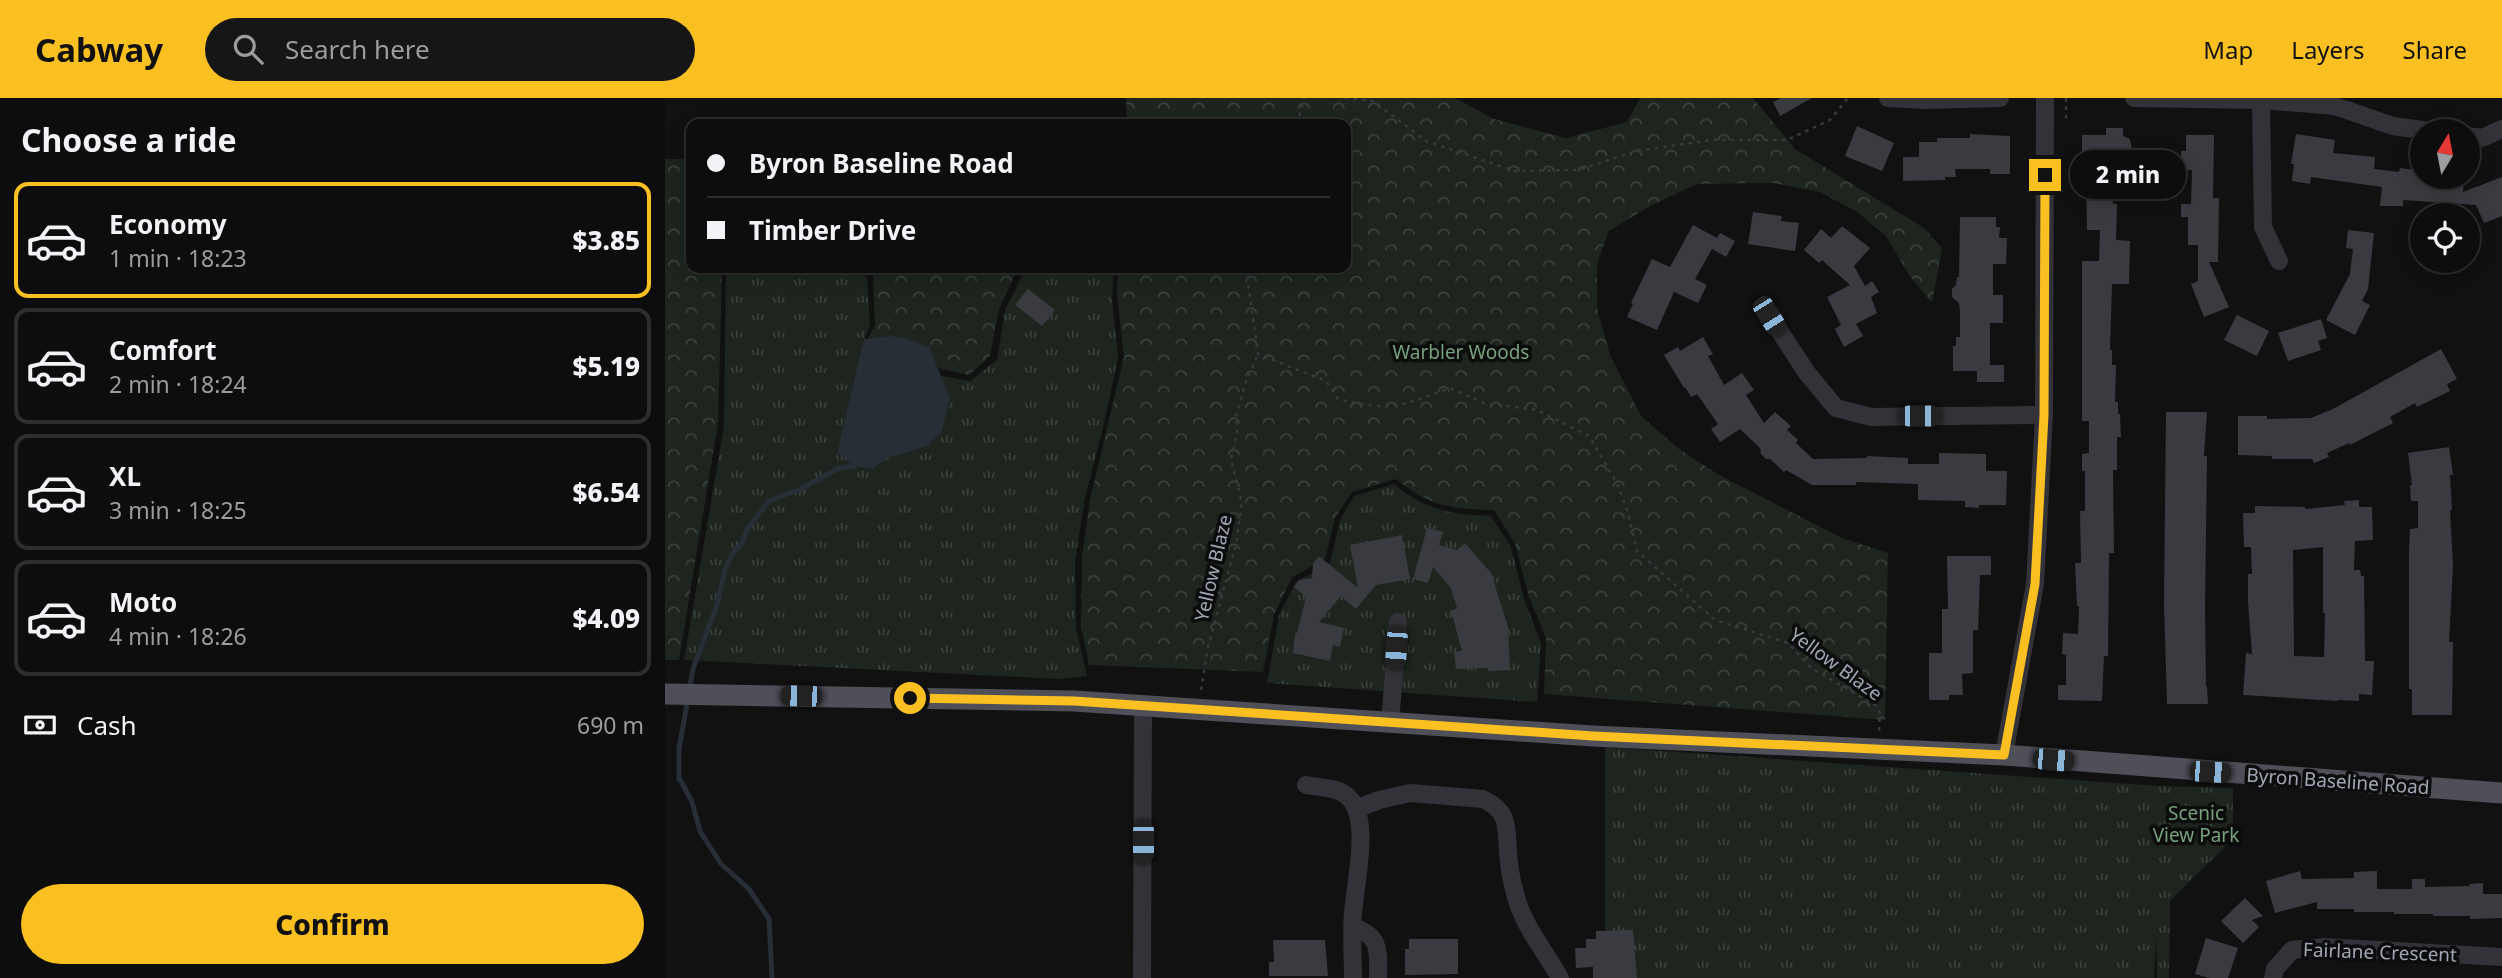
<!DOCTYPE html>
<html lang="en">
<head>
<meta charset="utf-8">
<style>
  :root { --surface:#0d0d0e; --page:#161617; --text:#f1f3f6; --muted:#9a9c9e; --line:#2d2d2e; --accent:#fac021 }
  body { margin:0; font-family:"Noto Sans",sans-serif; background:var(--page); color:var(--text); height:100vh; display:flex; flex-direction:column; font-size:26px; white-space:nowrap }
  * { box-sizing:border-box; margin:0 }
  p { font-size:23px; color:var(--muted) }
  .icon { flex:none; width:38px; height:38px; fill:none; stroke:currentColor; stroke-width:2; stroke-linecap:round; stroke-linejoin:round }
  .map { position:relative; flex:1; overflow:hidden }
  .sheet { display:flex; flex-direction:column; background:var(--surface); width:665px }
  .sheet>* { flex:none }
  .guide { position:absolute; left:21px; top:21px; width:665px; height:154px; border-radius:14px; box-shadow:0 4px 18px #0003,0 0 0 2px var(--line); display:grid; align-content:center; height:154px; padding:0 21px; background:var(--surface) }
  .needle { width:46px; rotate:10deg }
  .controls { position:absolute; left:1745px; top:21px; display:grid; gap:14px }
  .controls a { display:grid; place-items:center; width:70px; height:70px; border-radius:50%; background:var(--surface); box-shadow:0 4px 18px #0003,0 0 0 2px var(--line); font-size:35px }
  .end { position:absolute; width:32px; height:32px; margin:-16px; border:9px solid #fac021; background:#111; box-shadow:0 0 0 4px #111 }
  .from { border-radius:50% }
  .bubble { position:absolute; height:49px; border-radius:24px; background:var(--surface); box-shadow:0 4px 18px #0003,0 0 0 2px var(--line); font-size:23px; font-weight:800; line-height:49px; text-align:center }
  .car { position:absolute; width:21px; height:42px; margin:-21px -10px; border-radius:9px; box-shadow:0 0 5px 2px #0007; background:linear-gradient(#222 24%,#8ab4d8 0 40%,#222 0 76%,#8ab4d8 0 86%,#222 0) }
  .guide b { display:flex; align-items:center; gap:24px; height:66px; font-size:26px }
  .guide b+b { border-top:2px solid var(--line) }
  .guide i { width:18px; height:18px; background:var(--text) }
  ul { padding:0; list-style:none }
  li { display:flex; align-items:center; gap:21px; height:116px; margin:0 14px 10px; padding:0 7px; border:4px solid var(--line); border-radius:14px }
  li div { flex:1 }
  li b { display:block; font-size:26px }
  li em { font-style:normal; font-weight:800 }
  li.on { border-color:var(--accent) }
  li>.icon { width:63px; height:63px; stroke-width:1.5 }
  h2 { padding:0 21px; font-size:32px; line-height:84px }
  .pay { display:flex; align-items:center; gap:18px; height:77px; padding:0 21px; font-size:26px }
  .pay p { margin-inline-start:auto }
  .button { display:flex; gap:14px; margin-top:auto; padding:14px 21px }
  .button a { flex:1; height:80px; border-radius:42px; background:var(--accent); color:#111; font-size:28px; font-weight:800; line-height:80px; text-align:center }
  header { display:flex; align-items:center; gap:42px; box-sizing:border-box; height:98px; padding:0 35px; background:var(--accent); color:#111 }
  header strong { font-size:33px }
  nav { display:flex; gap:38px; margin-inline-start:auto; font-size:24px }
  .search { width:490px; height:63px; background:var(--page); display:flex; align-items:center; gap:18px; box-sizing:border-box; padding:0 24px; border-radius:38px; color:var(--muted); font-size:26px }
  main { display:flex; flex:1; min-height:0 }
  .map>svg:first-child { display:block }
  .grass { fill:url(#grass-tufts) }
  .forest { fill:url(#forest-crowns) }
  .water { fill:#272e36 }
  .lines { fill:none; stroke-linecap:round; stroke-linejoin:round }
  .stream { stroke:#272e36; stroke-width:5 }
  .building { fill:#3a3b40; fill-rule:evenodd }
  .path { stroke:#38393f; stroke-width:2.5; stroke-dasharray:3.5 5; stroke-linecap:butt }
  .minor { stroke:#323238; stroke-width:18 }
  .major { stroke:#4e4f57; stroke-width:21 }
  .route { stroke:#fac021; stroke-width:9 }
  .labels { text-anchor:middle; stroke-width:7; stroke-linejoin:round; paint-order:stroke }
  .park-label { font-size:19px; fill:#77a07c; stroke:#0c0c0d }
  .street-label { font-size:19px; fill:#a1a6b4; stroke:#0c0c0d }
</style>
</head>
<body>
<header>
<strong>Cabway</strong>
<div class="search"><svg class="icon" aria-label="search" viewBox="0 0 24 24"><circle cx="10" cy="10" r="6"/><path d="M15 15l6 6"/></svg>Search here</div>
<nav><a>Map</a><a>Layers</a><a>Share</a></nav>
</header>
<main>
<section class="sheet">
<h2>Choose a ride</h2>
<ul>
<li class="on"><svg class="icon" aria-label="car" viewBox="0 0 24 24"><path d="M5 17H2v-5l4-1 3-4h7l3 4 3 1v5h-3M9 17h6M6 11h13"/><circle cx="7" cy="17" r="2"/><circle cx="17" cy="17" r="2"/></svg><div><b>Economy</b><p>1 min · 18:23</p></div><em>$3.85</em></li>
<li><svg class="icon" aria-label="car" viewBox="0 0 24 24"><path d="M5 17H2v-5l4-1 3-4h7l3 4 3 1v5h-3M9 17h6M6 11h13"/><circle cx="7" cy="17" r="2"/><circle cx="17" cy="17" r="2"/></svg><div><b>Comfort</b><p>2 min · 18:24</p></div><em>$5.19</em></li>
<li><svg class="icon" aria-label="car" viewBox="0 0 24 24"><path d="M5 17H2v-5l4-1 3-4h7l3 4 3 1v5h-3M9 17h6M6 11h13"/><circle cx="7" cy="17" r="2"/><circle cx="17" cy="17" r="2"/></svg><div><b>XL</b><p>3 min · 18:25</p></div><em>$6.54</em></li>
<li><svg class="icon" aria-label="car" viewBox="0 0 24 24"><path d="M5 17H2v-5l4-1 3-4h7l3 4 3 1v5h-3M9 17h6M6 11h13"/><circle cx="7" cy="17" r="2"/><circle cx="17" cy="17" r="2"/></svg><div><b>Moto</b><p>4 min · 18:26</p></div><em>$4.09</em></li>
</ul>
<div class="pay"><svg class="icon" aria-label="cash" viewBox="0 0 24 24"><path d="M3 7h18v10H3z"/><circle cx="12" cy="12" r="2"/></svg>Cash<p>690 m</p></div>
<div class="button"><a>Confirm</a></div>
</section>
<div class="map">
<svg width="1837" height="880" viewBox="0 0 1837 880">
  <defs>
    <pattern id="grass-tufts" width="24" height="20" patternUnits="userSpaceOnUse" patternTransform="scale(1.75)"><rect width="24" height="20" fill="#1d251e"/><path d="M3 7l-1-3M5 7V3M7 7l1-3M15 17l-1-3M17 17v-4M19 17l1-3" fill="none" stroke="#3b423c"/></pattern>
    <pattern id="forest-crowns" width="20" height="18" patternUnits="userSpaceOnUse" patternTransform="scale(1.75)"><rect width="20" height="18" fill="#1d251e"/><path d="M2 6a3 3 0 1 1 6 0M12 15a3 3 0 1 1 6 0" fill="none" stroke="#3b423c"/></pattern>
  </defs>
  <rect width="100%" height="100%" fill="#111112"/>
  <g class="grass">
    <polygon points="61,170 195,170 202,181 205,227 198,244 277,278 305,283 332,262 340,212 360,172 364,170 449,170 447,200 453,260 438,330 420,400 410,463 411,530 422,578 394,581 19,562 59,329"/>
    <path d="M 729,386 C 762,413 785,416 826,418 L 846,449 L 859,501 L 876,545 L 872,604 L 602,585 L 614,517 L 631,484 L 665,465 L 675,422 L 689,398 Z"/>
    <polygon points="940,649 1494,688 1568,690 1568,741 1505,803 1504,880 1492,880 1491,837 1489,880 940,880"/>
  </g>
  <g class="forest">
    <path d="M 461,0 L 790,0 L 829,21 L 901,40 L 962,24 L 975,0 L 1088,0 L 1130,51 L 1259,130 L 1277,150 L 1267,205 L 1244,177 L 1221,138 L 1191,113 L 1155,94 L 1108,85 L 1032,86 L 985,108 L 944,133 L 932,166 L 932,210 L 945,257 L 976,318 L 1014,351 L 1054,377 L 1177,440 L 1223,455 L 1220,622 L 879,596 L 881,540 L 864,499 L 850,446 L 829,412 C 787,411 765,409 731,381 L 687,394 L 670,420 L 660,461 L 627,479 L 609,517 L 598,574 L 424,567 L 416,527 L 417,459 L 425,401 L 459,259 L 452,197 L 453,170 L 681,170 L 681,26 L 462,26 Z"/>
    <polygon points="0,61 26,61 26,170 57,170 53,325 14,562 0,562"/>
    <path d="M 203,170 L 353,170 L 334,211 L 325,258 L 304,277 C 268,271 236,256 203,240 L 210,228 L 208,178 Z"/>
  </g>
  <polygon class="water" points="224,238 239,240 264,249 285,300 277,333 262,348 220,361 208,371 189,368 172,355 199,241"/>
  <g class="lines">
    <g class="stream">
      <polyline points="24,592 28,571 51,510 60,472 67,456 77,445 82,431 104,403 136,391 174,370 189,368"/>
      <polyline points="23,601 14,650 14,682 16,683 27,704 35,733 56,766 84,791 104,821 107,880"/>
    </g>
  </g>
  <g class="building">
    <polygon points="1116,0 1147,0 1115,18 1108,4"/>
    <polygon points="1192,28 1229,45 1217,73 1180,58"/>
    <polygon points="1441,30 1458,30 1458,38 1465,41 1467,51 1460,54 1460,56 1454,56 1445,64 1448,106 1452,106 1451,142 1465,143 1464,186 1447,186 1445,252 1447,252 1447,267 1451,267 1450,304 1453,304 1453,316 1455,316 1456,339 1452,339 1452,372 1448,372 1449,455 1444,455 1443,558 1439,558 1437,603 1393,602 1393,587 1401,587 1401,557 1397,556 1398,535 1413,536 1414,508 1412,508 1410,465 1416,465 1415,413 1420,413 1420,373 1417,373 1417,356 1424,355 1424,323 1417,323 1417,163 1434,163 1435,132 1422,132 1421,76 1417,76 1417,37 1441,37"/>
    <polygon points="1305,36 1345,38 1345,76 1325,76 1325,71 1290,71 1291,79 1280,79 1280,82 1238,83 1238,59 1254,59 1254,44 1272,44 1272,40 1305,40"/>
    <polygon points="1631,36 1670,42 1668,55 1710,59 1709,71 1734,74 1735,70 1757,73 1757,79 1799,79 1798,94 1837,79 1837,118 1819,125 1811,107 1738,102 1738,108 1715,108 1717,89 1646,79 1645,86 1627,83 1629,66 1626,66"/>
    <polygon points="1521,37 1549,37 1548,100 1554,100 1553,164 1544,164 1564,209 1539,219 1526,186 1533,183 1533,147 1523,147 1523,119 1516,119 1516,106 1526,106 1527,72 1517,72 1516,53 1521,53"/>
    <polygon points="1088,114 1117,118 1116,123 1134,125 1130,153 1083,146"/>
    <polygon points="1295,119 1331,119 1331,129 1335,129 1334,140 1342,140 1341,166 1328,166 1328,197 1338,197 1338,225 1325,225 1325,267 1339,267 1339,284 1312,284 1312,273 1288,273 1288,248 1291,248 1291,239 1295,239 1295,212 1294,205 1287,199 1287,191 1291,187 1292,179 1294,179"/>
    <polygon points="1028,127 1052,140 1055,135 1070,143 1061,159 1047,151 1030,181 1042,187 1033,205 1009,194 992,232 962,219 968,206 966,205 987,161 1005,169"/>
    <polygon points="1177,128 1205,150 1189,168 1200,188 1207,183 1214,194 1206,199 1212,215 1191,226 1198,238 1179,249 1170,231 1176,227 1162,199 1185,187 1157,162 1154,165 1139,152 1156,131 1166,140"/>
    <polygon points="1683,132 1709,135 1703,191 1697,203 1705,207 1690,237 1661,222 1685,176 1688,151 1681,150"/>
    <polygon points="363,191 390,212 377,228 350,207"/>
    <polygon points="1572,217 1604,233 1592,258 1559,242"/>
    <polygon points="1656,221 1662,240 1653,243 1656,252 1623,263 1613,235"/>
    <polygon points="1038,239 1048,256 1043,258 1059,287 1077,275 1089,292 1081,297 1099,325 1110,314 1126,328 1122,332 1133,342 1131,345 1148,361 1202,360 1202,358 1243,360 1243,366 1274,366 1274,355 1321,356 1321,373 1342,373 1341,407 1314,407 1314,410 1300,409 1300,403 1253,402 1253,386 1191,384 1191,387 1147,387 1121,372 1119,374 1105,361 1101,361 1096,356 1095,350 1075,331 1055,344 1046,331 1053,326 1032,296 1026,299 1020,289 1019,290 999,257 1013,249 1015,253"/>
    <polygon points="1776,251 1792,281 1782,286 1785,293 1752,309 1750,305 1725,319 1728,325 1685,347 1684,345 1662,355 1664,359 1649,365 1647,361 1607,361 1607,358 1573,357 1573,318 1602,318 1602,321 1646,320 1668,311"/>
    <polygon points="1501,314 1542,314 1539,358 1542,358 1540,511 1541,588 1542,588 1543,606 1502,606 1499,506"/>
    <polygon points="1784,349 1788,377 1785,377 1787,412 1785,412 1788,469 1784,544 1788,544 1787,617 1747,617 1747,591 1744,591 1744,452 1745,431 1753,430 1753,403 1746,403 1745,387 1747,387 1743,355"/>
    <path d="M 1694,402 L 1694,409 L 1707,409 L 1708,442 L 1690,443 L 1689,472 L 1695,472 L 1696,478 L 1699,478 L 1700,563 L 1709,563 L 1707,597 L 1694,596 L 1694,603 L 1673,602 L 1673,603 L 1578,597 L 1581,555 L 1587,556 L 1583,504 L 1583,476 L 1587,476 L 1586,449 L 1579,449 L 1578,415 L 1590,415 L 1590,408 L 1640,409 L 1640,411 L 1680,407 L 1679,403 ZM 1658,449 L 1658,515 L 1660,515 L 1659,559 L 1629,558 L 1628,452 Z"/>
    <polygon points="762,430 778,434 774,447 792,452 800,445 826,475 843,529 845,572 823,573 823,570 791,571 789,554 797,553 786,513 792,510 786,490 768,469 763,485 748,481"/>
    <polygon points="737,437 745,481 711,487 691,511 676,498 654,524 679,530 675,549 668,547 665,563 628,555 630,535 632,535 641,499 629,489 634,482 647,480 648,466 654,458 693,490 685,447"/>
    <polygon points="1282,458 1326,458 1326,477 1315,477 1313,532 1308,532 1308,575 1297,576 1298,597 1284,597 1284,602 1264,602 1264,555 1277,555 1277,511 1283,511"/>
    <polygon points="1635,773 1637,781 1689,780 1689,774 1712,773 1712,791 1747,791 1747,781 1760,781 1760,789 1805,788 1804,786 1818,785 1818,796 1837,796 1837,820 1805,821 1805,818 1768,818 1768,816 1729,816 1729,814 1689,814 1689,811 1652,811 1652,804 1610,815 1601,783"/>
    <polygon points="1580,800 1598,818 1587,822 1594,829 1578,845 1556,823"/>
    <polygon points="968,832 972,880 928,880 928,869 911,870 910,850 921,850 921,841 931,841 931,833"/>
    <polygon points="1541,840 1573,850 1563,880 1544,880 1530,876"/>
    <polygon points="744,841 793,841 793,876 740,877 740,851 744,851"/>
    <polygon points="608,842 660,842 663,878 604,878 604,864 609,864"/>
  </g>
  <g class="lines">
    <g class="path">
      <polyline points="680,0 708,3 761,43 850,73 914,72 971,53 1047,42 1122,42 1165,22 1183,0"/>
      <polyline points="1401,0 1401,23"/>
      <polyline points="632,26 639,0"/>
      <path d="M 581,170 L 593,256 L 661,283 L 673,301 C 724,314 737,308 785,290 L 819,305 L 872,312 L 924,338 L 953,387 L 962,412 L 972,453 L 1050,522 L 1123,545 L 1146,570 L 1212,608 L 1215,615 L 1214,634"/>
      <polyline points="536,592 543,549 571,446 577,405 566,362 572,334 571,318 581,284 593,256"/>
    </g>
    <g class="minor">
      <polyline points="1223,0 1260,2 1335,0"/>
      <polyline points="1469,0 1596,2 1670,8 1728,28 1764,33"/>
      <polyline points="1596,2 1598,129 1614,163"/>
      <polyline points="1802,38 1817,40 1837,31"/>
      <polyline points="1104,217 1142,275 1171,310 1206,319 1379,317"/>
      <polyline points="725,625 733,524"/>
      <polyline points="1339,657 1370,486 1379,317 1380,0"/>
      <path d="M 641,687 C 657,690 676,689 686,702 C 705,725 690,787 688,815 C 686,836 688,858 688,880"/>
      <path d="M 691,711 L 714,702 L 745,695 L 818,701 C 845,714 841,729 843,755 C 844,769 847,785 851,799 C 859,829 880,853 895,880"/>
      <path d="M 688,829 C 717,838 713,855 713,880"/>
      <polyline points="477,880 478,608"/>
      <polyline points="1608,880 1610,871 1627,852 1660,849 1837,859"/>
    </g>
    <polyline class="major" points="0,596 409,603 928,638 1339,657 1837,695"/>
  </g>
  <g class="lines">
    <polyline class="route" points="245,600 409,603 928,638 1339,657 1370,486 1379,317 1380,77"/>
  </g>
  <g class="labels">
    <g class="park-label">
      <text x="796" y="261">Warbler Woods</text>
      <text x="1531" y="722">Scenic<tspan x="1531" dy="22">View Park</tspan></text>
    </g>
    <g class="street-label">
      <text transform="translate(548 470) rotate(-77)" y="7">Yellow Blaze</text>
      <text transform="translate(1171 566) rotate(36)" y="7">Yellow Blaze</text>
      <text transform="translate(1673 683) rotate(4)" y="7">Byron Baseline Road</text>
      <text transform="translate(1715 854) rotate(2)" y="7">Fairlane Crescent</text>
    </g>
  </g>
</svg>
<div class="controls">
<a><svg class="needle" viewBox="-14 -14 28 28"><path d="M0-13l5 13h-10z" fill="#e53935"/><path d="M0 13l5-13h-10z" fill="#9a9c9e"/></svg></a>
<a><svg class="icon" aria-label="locate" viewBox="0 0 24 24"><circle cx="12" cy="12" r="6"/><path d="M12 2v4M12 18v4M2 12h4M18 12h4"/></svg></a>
</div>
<i class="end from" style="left:245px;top:600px"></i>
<i class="end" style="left:1380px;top:77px"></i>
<div class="bubble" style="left:1405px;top:52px;width:116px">2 min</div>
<i class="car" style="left:1104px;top:218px;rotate:148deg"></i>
<i class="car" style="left:1255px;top:318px;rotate:90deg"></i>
<i class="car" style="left:731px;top:550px;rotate:184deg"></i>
<i class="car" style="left:136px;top:598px;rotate:271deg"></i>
<i class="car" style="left:1388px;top:662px;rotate:95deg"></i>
<i class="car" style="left:1545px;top:674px;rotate:93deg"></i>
<i class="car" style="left:478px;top:744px;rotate:180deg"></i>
<div class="guide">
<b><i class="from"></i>Byron Baseline Road</b>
<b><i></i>Timber Drive</b>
</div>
</div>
</main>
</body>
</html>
